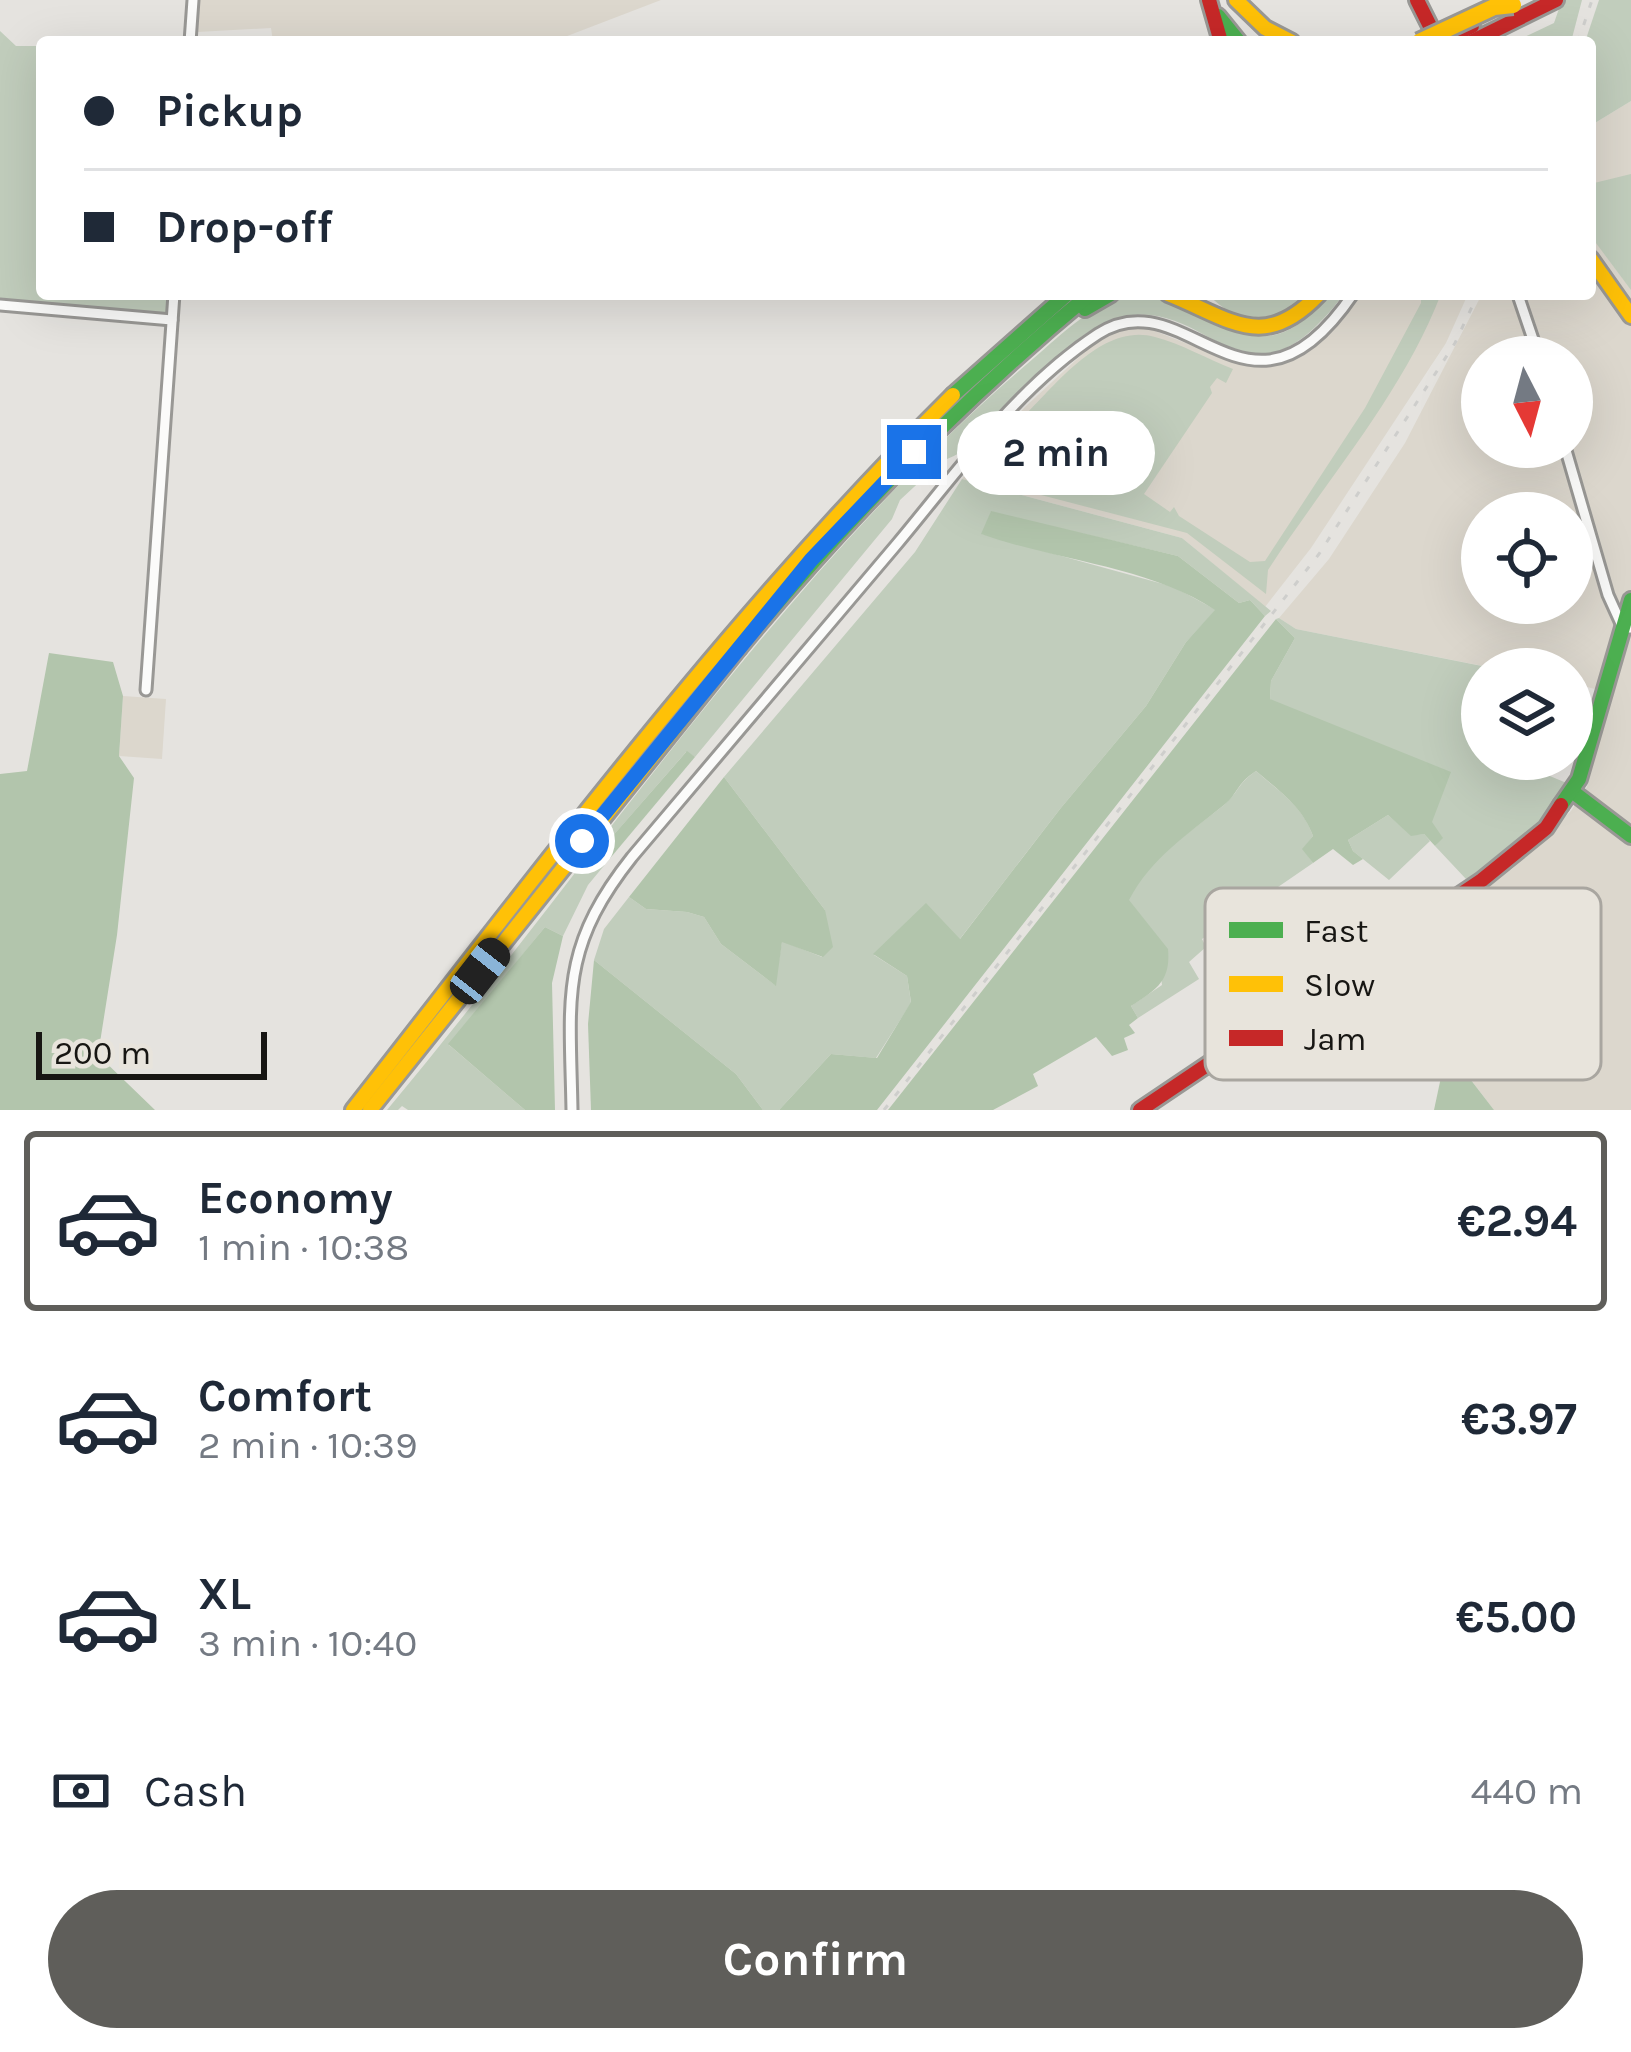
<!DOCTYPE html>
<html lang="en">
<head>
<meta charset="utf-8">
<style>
  :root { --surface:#fff; --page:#f2f2f3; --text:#1f2937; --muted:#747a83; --line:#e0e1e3; --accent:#5f5e5a }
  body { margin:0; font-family:Karla,sans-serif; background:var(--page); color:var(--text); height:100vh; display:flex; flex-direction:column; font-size:45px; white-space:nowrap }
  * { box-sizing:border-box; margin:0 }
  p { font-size:39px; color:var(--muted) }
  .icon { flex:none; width:66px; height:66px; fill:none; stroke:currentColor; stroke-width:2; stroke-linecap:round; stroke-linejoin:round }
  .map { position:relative; height:1110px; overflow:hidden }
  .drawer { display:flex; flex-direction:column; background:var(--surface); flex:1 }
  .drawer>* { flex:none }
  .top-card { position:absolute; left:36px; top:36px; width:1560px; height:264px; border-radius:12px; box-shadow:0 12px 48px #0002; display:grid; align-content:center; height:264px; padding:0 48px; background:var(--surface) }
  .needle { width:78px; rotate:174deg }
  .controls { position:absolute; left:1461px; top:336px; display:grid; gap:24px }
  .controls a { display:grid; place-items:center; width:132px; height:132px; border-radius:50%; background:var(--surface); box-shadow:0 12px 48px #0002; font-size:60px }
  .scale { position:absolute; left:36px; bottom:30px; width:231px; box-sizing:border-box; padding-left:12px; border:6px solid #171613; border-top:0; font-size:33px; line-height:42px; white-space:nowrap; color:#171613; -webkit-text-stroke:9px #e8e4dc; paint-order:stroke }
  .end { position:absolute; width:54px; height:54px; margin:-27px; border:15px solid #1a73e8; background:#fff; box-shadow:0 0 0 6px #fff }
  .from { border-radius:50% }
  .bubble { position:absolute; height:84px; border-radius:42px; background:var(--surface); box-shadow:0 12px 48px #0002; font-size:39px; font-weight:700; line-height:84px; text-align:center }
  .car { position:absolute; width:36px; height:72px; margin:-36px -18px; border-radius:15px; box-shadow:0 0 9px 3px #0007; background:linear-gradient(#222 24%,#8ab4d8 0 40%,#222 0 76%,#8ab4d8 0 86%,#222 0) }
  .top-card b { display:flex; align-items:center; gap:42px; height:114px; font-size:45px }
  .top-card b+b { border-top:3px solid var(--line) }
  .top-card i { width:30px; height:30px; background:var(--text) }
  ul { padding:21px 0 0; list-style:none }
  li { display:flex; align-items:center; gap:36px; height:180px; margin:0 24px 18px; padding:0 24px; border:6px solid transparent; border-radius:12px }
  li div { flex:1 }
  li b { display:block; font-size:45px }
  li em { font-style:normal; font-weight:700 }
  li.on { border-color:var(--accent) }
  li>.icon { width:108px; height:108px; stroke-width:1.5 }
  .pay { display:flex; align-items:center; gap:30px; height:132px; padding:0 48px; font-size:45px }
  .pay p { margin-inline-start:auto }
  .button { display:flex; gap:24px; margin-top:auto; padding:24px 48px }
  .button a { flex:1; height:138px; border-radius:72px; background:var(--accent); color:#fff; font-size:48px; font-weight:700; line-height:138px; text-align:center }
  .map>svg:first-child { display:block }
  .built { fill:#dcd7cd; fill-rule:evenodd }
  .green { fill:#c1cdbc }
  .forest { fill:#b2c5ac }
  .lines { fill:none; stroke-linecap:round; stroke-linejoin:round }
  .street-casing { stroke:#999895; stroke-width:15 }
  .fast-casing { stroke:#999895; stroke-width:20 }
  .slow-casing { stroke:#999895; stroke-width:20 }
  .jam-casing { stroke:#999895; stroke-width:20 }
  .street { stroke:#fbfbfa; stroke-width:9 }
  .fast { stroke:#4caf50; stroke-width:14 }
  .slow { stroke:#ffc107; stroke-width:14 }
  .jam { stroke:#c62828; stroke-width:14 }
  .rail { stroke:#cececc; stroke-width:3; stroke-dasharray:6 12; stroke-linecap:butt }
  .slow-bridge-casing { stroke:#999895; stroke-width:22; stroke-linecap:butt }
  .slow-bridge { stroke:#ffc107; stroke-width:16 }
  .route { stroke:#1a73e8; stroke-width:15 }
  .key { fill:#e8e4dc; stroke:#a9a6a0; stroke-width:3 }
  .key-label { font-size:33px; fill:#171613 }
</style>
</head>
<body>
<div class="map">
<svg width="1631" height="1110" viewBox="0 0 1631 1110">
  <rect width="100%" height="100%" fill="#e5e3df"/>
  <g class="built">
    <polygon points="198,0 661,0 562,38 561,42 273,42 271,28 197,32"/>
    <path d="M 1631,101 L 1631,1110 L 1494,1110 L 1401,988 L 1361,975 L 1350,977 L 1512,869 L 1571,811 L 1587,787 L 1610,693 L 1572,683 L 1572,669 L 1498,669 L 1296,629 L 1279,618 L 1329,559 L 1405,443 L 1482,294 L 1590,294 L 1590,126 ZM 1482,357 L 1572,357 L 1572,447 L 1482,447 ZM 1482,513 L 1572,513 L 1572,603 L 1482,603 Z"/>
    <polygon points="1359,294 1468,294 1446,343 1311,548 1265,607 1182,538 962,479 1025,407 1091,346 1110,333 1129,327 1147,328 1229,360 1273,365 1306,354 1329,334"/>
    <polygon points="123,696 166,699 162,759 119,756"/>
  </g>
  <g class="green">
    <polygon points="1562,0 1582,0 1571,42 1514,42 1554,23"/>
    <polygon points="1599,0 1631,0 1631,101 1590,126 1590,42 1585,42"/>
    <polygon points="0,31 16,46 42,46 42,294 170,294 168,317 0,301"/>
    <polygon points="1631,174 1631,290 1590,235 1590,184"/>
    <path d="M 1208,294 L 1309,294 C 1278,323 1238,328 1208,294 Z"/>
    <path d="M 1327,294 L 1344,294 C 1242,429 1212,292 1117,318 C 1070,331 1008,409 973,444 C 963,454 939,461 925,471 L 928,474 L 900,500 L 892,519 L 695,757 L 686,752 L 604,846 L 612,856 L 588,885 L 563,936 L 545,927 L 449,1045 L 525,1110 L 408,1110 L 402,1106 L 398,1110 L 387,1110 C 594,862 787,567 1034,358 C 1062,334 1094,301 1132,296 C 1208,286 1254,393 1327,294 Z"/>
    <path d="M 1421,294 L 1441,294 C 1402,395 1327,479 1268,570 L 1266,594 L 1187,533 L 1018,489 L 1026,471 L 1008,445 L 1027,437 L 1019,421 C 1054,388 1101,322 1155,337 C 1182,344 1207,359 1233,369 L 1226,383 L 1217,378 L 1210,387 L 1212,393 L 1144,494 L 1170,512 L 1174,507 L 1179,516 L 1250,562 L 1265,561 L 1365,408 L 1421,303 Z"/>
    <polygon points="962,479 1182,538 1271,611 1265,616 1250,600 1239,603 1178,556 991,512 982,534 1174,587 1216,610 1186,642 1146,706 1060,809 959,940 874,955 907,976 911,1003 876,1058 831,1054 779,1110 763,1110 736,1074 594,960 604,929 629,897 646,909 687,912 704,917 721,944 775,985 782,941 822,957 825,910 724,777 915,552"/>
    <path d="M 1279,618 L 1296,629 L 1487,667 L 1482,669 L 1482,759 L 1516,759 L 1516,762 L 1569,784 C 1539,829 1513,853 1466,879 L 1435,846 L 1442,837 L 1270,699 L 1271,681 L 1295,638 L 1276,619 Z"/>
    <path d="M 1256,771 C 1279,792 1302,805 1313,836 L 1303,849 L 1313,863 L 1202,939 L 1206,947 L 1189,962 L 1199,979 L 1138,1018 L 1131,1006 L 1162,985 L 1156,935 L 1128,900 C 1153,853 1185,837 1224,805 C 1238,793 1238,783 1256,771 Z"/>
    <polygon points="1388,815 1411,835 1424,834 1430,841 1389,880 1353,851 1348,840"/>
  </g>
  <g class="forest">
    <path d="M 991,511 L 1178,556 L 1239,603 L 1250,600 L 1265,616 L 877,1110 L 779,1110 L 831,1054 L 877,1058 L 911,1002 L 907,976 L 873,954 L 926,903 L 960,939 L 1060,809 L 1146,706 L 1186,642 L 1215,610 C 1148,566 1057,561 981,534 Z"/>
    <path d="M 1276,619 L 1295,638 L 1271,681 L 1270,699 L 1451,772 L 1432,822 L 1443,838 L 1435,846 L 1424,834 L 1411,836 L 1388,815 L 1348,840 L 1353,851 L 1363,859 L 1353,865 L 1333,849 L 1313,863 L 1302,849 L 1313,836 C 1302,806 1279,791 1256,771 C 1236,784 1238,794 1224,805 C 1187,835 1152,857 1129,900 L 1168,949 C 1171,981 1156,990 1131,1006 L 1138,1018 L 1129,1025 L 1135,1033 L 1124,1038 L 1128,1050 L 1112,1056 L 1096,1037 L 1033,1074 L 1038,1086 L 993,1110 L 888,1110 Z"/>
    <polygon points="49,653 113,662 123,696 119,756 134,778 117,935 98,1055 155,1110 0,1110 0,774 27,771"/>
    <polygon points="687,751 695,757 612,856 603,847"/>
    <polygon points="724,777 825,910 833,947 823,957 782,942 776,986 721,944 704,917 687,912 646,909 629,897"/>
    <polygon points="545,927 563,936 552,983 555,1110 525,1110 448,1044"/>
    <polygon points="594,960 736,1074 763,1110 591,1110 588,1024"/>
    <polygon points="1447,1049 1494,1110 1434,1110"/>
  </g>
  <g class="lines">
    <defs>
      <g id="street">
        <polyline points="190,42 193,0"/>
        <polyline points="1519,298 1539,357"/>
        <polyline points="0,305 172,320"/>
        <polyline points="1565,447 1608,595 1623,628 1631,628"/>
        <polyline points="146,690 174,294"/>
        <path d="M 572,1110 C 570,999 559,949 632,857 C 720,753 809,649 897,544 C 958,471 1017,387 1098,334 C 1187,276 1248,449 1353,294"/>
      </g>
      <g id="fast">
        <polyline points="1218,16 1239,42"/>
        <polyline points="1085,309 1111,294"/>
        <polyline points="953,395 1067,294"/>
        <path d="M 739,648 C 846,519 961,401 1090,294"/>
        <polyline points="1573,792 1631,836"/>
        <polyline points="1561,805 1579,779 1631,600"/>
      </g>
      <g id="slow">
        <polyline points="1236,0 1265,28 1292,42"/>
        <polyline points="1590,258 1631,316"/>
        <path d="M 1168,294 C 1231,319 1263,353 1319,294"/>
        <path d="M 353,1110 C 545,865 731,615 953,395"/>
        <polyline points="370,1110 739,648"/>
      </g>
      <g id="jam">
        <polyline points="1209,0 1221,42"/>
        <polyline points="1417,0 1438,42"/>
        <polyline points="1441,42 1472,26"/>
        <polyline points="1471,42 1556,0"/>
        <polyline points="1140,1110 1482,880 1546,828 1561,805"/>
      </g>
    </defs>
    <use href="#street" class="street-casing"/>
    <use href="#fast" class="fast-casing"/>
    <use href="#slow" class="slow-casing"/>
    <use href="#jam" class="jam-casing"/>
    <use href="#street" class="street"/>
    <use href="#fast" class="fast"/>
    <use href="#slow" class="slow"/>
    <use href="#jam" class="jam"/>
    <g class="rail">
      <polyline points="1578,42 1592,0"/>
      <polyline points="884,1110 1319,554 1455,343 1478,294"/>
    </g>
    <defs>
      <polyline id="slow-bridge" points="1419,42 1494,7 1513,5"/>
    </defs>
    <use href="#slow-bridge" class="slow-bridge-casing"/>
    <use href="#slow-bridge" class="slow-bridge"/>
  </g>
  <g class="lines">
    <polyline class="route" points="582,841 811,560 914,452"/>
  </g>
  <rect x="1205" y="888" width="396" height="192" rx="18" class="key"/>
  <rect x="1229" y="922" width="54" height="16" fill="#4caf50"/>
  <rect x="1229" y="976" width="54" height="16" fill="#ffc107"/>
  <rect x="1229" y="1030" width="54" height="16" fill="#c62828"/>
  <g class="key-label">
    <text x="1304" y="942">Fast</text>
    <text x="1304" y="996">Slow</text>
    <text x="1304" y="1050">Jam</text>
  </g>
</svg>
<div class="controls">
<a><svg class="needle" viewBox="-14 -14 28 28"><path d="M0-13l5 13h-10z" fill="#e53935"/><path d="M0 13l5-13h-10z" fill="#747a83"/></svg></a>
<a><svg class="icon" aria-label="locate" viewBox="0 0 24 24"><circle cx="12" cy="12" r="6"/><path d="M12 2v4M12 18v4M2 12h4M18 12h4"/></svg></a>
<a><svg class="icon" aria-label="layers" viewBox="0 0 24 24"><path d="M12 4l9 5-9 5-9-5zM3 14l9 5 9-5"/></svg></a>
</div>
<div class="scale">200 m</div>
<i class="end from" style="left:582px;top:841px"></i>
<i class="end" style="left:914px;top:452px"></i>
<div class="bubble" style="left:957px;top:411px;width:198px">2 min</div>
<i class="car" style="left:480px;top:971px;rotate:38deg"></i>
<div class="top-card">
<b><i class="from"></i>Pickup</b>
<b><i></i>Drop-off</b>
</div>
</div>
<section class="drawer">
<ul>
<li class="on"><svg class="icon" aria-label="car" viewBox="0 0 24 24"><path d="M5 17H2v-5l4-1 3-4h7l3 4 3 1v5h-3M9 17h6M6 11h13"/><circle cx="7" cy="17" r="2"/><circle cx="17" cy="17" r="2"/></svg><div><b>Economy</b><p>1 min · 10:38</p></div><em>€2.94</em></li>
<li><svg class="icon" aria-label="car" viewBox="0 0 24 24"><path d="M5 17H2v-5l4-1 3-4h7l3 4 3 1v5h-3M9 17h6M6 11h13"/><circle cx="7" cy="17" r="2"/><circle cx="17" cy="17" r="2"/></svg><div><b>Comfort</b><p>2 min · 10:39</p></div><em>€3.97</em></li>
<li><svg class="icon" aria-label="car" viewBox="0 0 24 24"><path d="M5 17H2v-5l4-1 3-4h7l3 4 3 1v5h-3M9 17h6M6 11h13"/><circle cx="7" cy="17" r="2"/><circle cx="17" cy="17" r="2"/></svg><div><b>XL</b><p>3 min · 10:40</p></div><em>€5.00</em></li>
</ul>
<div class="pay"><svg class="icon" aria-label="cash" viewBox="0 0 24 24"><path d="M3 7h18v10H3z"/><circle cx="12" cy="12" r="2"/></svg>Cash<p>440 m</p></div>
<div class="button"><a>Confirm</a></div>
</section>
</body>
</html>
